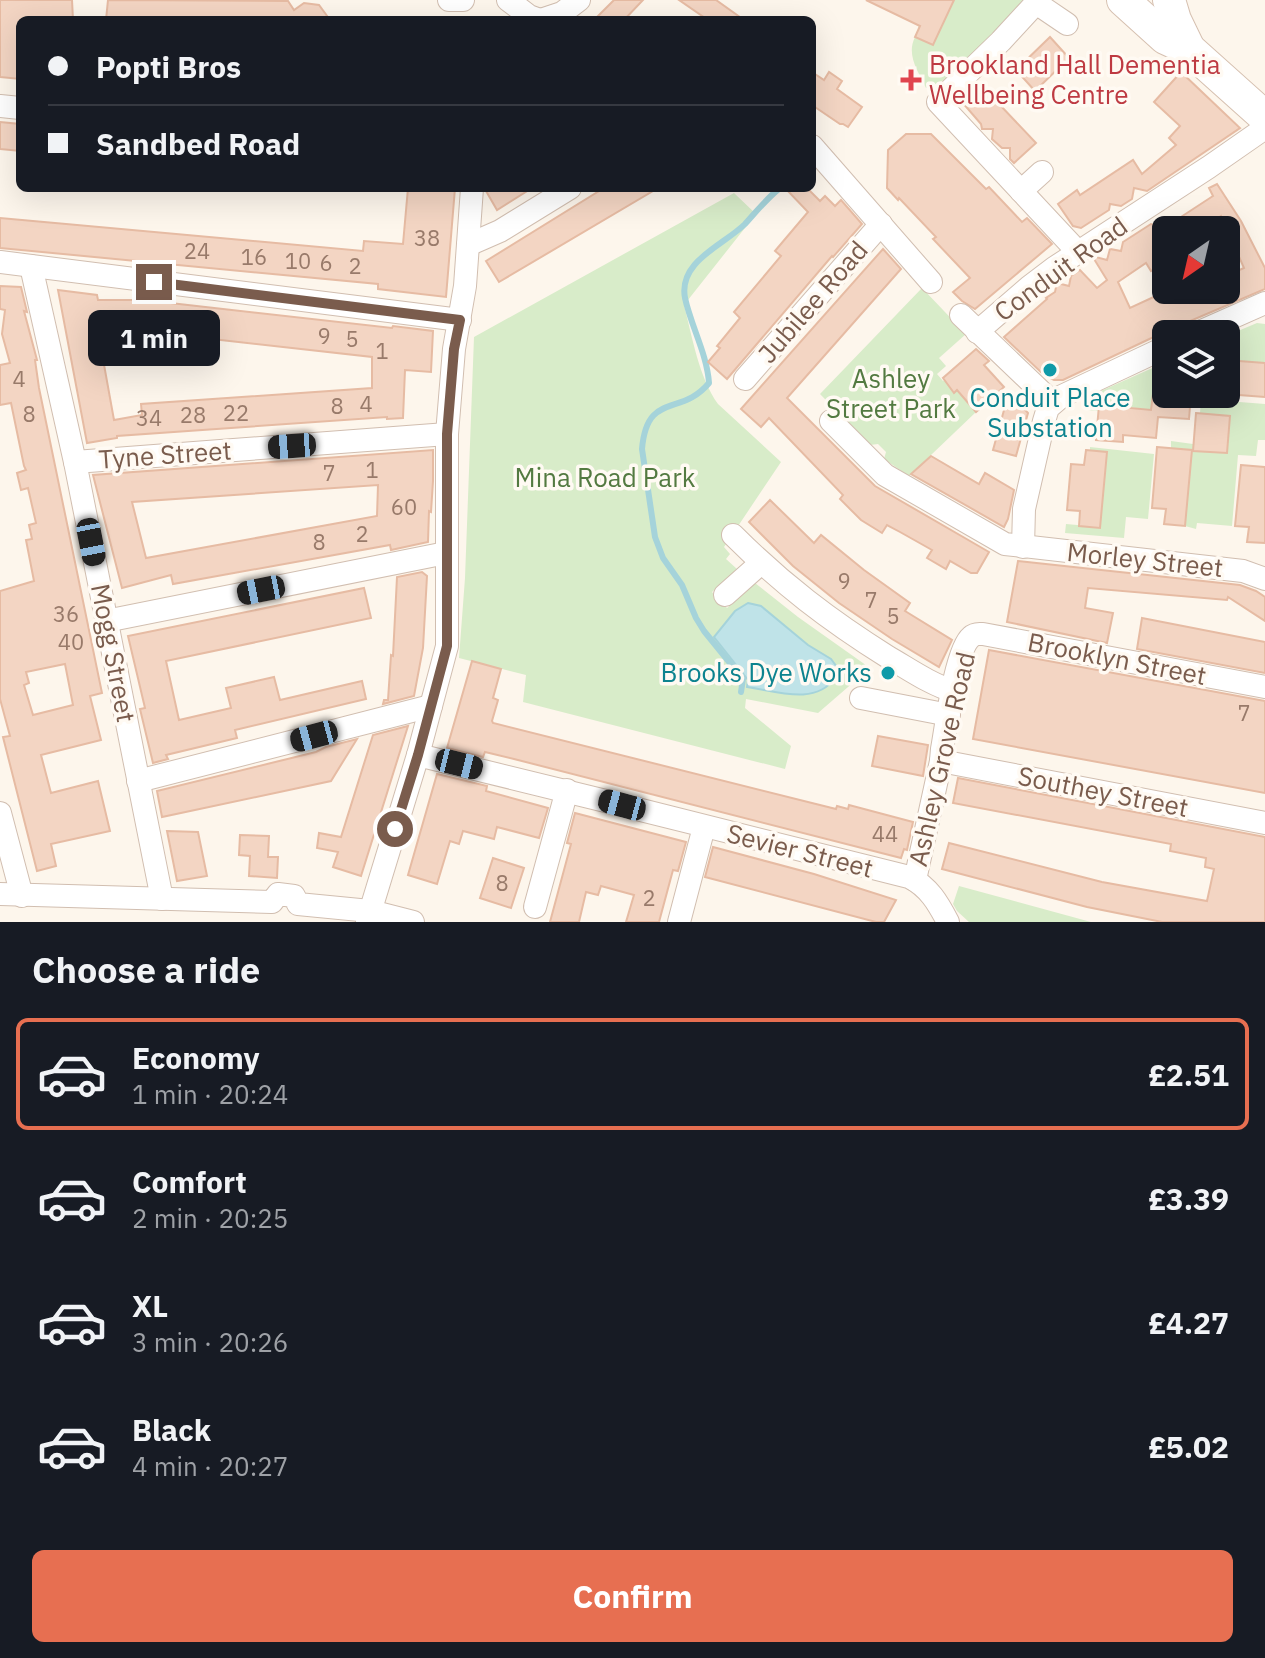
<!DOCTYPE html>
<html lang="en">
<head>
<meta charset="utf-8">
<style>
  :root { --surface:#171b24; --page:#242831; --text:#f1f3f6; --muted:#9ea1a6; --line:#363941; --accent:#e76f51 }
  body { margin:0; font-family:"IBM Plex Sans",sans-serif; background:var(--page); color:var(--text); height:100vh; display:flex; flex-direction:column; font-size:30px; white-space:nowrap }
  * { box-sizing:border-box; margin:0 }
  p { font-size:26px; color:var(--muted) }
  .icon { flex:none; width:44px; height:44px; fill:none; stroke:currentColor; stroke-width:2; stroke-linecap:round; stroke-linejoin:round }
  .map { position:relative; height:922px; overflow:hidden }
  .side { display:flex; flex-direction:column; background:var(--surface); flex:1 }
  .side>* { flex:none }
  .guide { position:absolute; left:16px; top:16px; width:800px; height:176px; border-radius:12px; box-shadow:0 8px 32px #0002; display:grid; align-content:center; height:176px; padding:0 32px; background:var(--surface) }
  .needle { width:52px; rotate:214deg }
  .fabs { position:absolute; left:1152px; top:216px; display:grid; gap:16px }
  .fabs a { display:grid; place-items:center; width:88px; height:88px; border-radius:12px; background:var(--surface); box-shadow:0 8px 32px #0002; font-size:40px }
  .end { position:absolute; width:36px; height:36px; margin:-18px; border:10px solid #7a5c4d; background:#fff; box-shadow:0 0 0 4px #fff }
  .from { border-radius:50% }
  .bubble { position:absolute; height:56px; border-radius:12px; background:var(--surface); box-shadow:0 8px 32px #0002; font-size:26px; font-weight:700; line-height:56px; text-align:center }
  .car { position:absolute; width:24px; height:48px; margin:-24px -12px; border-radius:10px; box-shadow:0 0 6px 2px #0007; background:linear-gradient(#222 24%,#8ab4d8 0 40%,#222 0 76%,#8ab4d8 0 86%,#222 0) }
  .guide b { display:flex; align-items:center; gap:28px; height:76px; font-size:30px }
  .guide b+b { border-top:2px solid var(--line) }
  .guide i { width:20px; height:20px; background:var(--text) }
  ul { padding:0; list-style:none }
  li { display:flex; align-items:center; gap:24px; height:112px; margin:0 16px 12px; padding:0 16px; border:4px solid transparent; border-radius:12px }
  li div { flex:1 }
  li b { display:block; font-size:30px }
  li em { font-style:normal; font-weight:700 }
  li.current { border-color:var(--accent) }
  li>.icon { width:72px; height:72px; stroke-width:1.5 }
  h2 { padding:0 32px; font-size:36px; line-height:96px }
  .cta { display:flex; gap:16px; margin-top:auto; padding:16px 32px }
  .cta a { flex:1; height:92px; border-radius:12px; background:var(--accent); color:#fff; font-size:32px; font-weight:700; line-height:92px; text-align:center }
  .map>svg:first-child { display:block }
  .green { fill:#d8ecc9; fill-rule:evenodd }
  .water { fill:#bfe3e8; stroke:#a5d3da; stroke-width:2 }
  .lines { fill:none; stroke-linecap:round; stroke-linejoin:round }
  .stream { stroke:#a5d3da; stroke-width:6 }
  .building { fill:#f3d5c3; stroke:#e6bba3; stroke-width:2; fill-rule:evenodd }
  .minor-casing { stroke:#d1beb0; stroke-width:24 }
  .secondary-casing { stroke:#d6c0b0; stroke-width:34 }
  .minor { stroke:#fff; stroke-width:22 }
  .secondary { stroke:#fff; stroke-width:32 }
  .route { stroke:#7a5c4d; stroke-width:10 }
  .health-dot { fill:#e0444e; stroke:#fffaf3; stroke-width:3 }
  .culture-dot { fill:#0f9aa8; stroke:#fffaf3; stroke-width:3 }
  .labels { text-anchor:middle; stroke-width:7; stroke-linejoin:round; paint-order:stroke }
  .number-label { font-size:22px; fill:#987a6a }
  .health-label { font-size:26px; fill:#be3a42; stroke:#fffaf3; text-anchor:start }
  .street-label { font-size:26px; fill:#7a5c4d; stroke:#fffaf3 }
  .park-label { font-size:26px; fill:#537a41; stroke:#fffaf3 }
  .culture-label { font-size:26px; fill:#0d838f; stroke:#fffaf3 }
</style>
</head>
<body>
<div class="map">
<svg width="1265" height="922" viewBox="0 0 1265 922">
  <rect width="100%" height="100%" fill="#fdf6ec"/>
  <g class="green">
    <path d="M 954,0 L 1028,0 L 949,78 L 926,88 C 918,71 906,55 915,37 L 932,44 L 919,29 L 918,24 Z"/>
    <path d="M 734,193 L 756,214 L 684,305 C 692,336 699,378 718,404 L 781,462 L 724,547 L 730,554 L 726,559 L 737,569 L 712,592 L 727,608 L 755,583 L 798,617 L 870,668 L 818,713 L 746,699 L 745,708 L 791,746 L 785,769 L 523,702 L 526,675 L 459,658 L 465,578 L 474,337 ZM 748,603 L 761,606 L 808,645 L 831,659 L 837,670 L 837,673 L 747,686 Z"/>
    <polygon points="922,288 966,334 939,358 946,366 937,374 943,381 948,377 954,392 957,390 976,412 909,476 884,459 886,452 878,444 870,445 820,394"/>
    <polygon points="1257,323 1265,324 1265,363 1226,360 1226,336"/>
    <polygon points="1166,362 1166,383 1154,382 1151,416 1137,408 1100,405 1099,411 1087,410 1083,401 1094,394"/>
    <polygon points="1201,399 1265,404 1265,440 1258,440 1256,456 1238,455 1232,526 1197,523 1196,529 1185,526 1192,450 1171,448 1171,441 1193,444 1193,451 1227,453 1230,416 1200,413"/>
    <polygon points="1090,447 1154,454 1148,519 1126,517 1124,538 1065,533 1066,524 1100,527 1107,453 1090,451"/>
    <polygon points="959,886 1091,922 1092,922 969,922 957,911 953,904"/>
  </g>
  <path class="water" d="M 748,603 L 761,606 L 808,645 L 831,659 L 837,667 L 837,673 L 840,676 L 839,679 L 835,678 C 815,706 776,691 747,687 L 748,680 L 714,637 L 735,611 Z"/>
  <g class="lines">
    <g class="stream">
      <polyline points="812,167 813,166"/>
      <path d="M 741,692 L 743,679 L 704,631 L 696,618 L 682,585 L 663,558 L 655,537 L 642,449 C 647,391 681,417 709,383 C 707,354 691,326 685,298 C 678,261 724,245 745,224 C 756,212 767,198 780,188"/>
    </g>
  </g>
  <g class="building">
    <polygon points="0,0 72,0 73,20 20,20 20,79 0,77"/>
    <polygon points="108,0 288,1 294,10 304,3 319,5 330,20 106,20"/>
    <polygon points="614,0 643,0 624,20 594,20"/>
    <polygon points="679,0 716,0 744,20 708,20"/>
    <polygon points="866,0 954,0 933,45 915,37 920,26"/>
    <polygon points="1050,37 1069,58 1035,91 1016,70"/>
    <polygon points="812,72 824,80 829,72 842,81 837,89 862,107 848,127 843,124 840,124 812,105"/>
    <polygon points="1181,72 1240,128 1147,191 1134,188 1132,199 1121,206 1110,204 1109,210 1081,228 1073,226 1058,204 1077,190 1080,195 1133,160 1142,174 1176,145 1169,138 1180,126 1154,102"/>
    <polygon points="983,83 1001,102 999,104 1036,143 1014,163 1010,159 1010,148 1002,148 992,139 993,129 982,129 981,124 962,102"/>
    <polygon points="0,122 20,124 20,151 0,149"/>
    <polygon points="906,134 931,134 986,189 989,187 1022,222 1027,218 1052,244 975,309 962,301 953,292 970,278 933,239 936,237 899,198 898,200 887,188 888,150"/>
    <path d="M 1217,184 L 1241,221 L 1265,268 L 1265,289 L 1160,334 L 1063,380 L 1054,380 L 1044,375 L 1004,337 L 1047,299 L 1046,298 L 1055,292 L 1057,283 L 1069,286 L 1071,276 L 1080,270 L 1097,288 L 1107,280 L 1094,259 L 1096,257 L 1107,260 L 1110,249 L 1121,251 L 1123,242 L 1151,224 L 1158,226 L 1161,230 L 1213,196 L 1209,188 ZM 1221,216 L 1244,268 L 1226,276 L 1226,290 L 1193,290 L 1166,302 L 1166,296 L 1159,299 L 1158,295 L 1130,308 L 1118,282 L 1146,263 L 1151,271 L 1166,261 L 1166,238 L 1161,230 L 1200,230 Z"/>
    <polygon points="408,188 455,188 446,297 378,289 378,284 0,248 0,218 363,251 364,241 403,244"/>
    <polygon points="486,188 532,188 497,210 486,191"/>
    <polygon points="604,188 658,188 499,282 486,261"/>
    <polygon points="785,188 807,188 820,201 825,196 835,206 841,200 862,224 833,257 832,256 727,379 708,362 720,348 717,346 740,318 734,312 781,256 775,251 808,212"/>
    <polygon points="883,249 901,269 787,398 875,486 989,552 977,573 971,573 950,561 946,569 927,558 932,550 900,532 887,525 882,533 861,520 840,499 843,495 769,418 761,427 741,409"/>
    <path d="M 0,286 L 21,287 L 27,312 L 24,311 L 37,360 L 35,360 L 39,388 L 102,693 L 90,696 L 101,740 L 41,755 L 51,793 L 98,781 L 110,831 L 51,844 L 56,866 L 37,871 L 3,737 L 10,736 L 0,699 L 0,591 L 34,581 L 26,540 L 32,539 L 29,525 L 36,523 L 28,488 L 21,490 L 17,473 L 26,470 L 24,466 L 11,403 L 0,405 L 0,365 L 10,363 L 2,334 L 5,310 L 0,309 ZM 65,664 L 73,705 L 33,715 L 24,685 L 29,683 L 26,672 Z"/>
    <path d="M 58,290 L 97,295 L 98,300 L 144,300 L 392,328 L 393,326 L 433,331 L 431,372 L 405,370 L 403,418 L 387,419 L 387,417 L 117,436 L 117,438 L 87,443 ZM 97,326 L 372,357 L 372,388 L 141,404 L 142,415 L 114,420 Z"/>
    <polygon points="976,349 989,361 984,365 1004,387 976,412 957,390 954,393 943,378"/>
    <polygon points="1226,360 1265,363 1265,397 1226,394"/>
    <polygon points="1009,392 1028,413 1016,456 993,450"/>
    <polygon points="1153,394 1191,394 1189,419 1158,417 1156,438 1123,435 1123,442 1096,440 1099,405 1151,410"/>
    <polygon points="1196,413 1230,416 1227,453 1193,451"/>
    <polygon points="1157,447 1192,450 1185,526 1164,524 1166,509 1152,508"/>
    <path d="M 433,450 L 433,481 L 431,512 L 429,511 L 428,542 L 391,550 L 390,545 L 173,584 L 171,575 L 122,588 L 93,475 ZM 378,485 L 377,516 L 146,558 L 132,502 Z"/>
    <polygon points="1086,450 1107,452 1100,528 1079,526 1080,511 1067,510 1071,464 1084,465"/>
    <polygon points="931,456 979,484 985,473 1014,490 1008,519 1004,527 911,474"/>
    <polygon points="1241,465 1265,467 1265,543 1247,542 1249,527 1235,526"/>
    <polygon points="770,500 814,543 821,535 864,570 910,603 905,611 952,640 939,667 892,639 839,603 793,566 749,522"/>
    <polygon points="1018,561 1240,585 1256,591 1265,597 1265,621 1228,597 1227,600 1088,588 1085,608 1113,613 1107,643 1007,622"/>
    <polygon points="422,572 427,576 423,648 414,696 383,704 384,700 388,700 391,655 393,656 397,577"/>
    <polygon points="364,588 371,618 166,661 179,720 231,708 226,688 274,677 280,700 362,681 366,699 235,730 237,738 166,755 168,759 153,763 140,709 145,708 128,636"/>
    <polygon points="1142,618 1265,642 1265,673 1137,649"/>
    <polygon points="989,650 1265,701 1265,793 973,739"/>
    <polygon points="472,661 501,669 493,698 498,700 492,721 493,723 836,809 837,806 848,809 849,805 913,822 907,850 904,849 901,858 514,759 485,752 483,757 447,748"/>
    <polygon points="408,726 361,876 333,867 338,852 317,848 319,833 341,837 373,735"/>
    <polygon points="878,736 928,745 923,776 872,766"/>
    <polygon points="357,739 331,781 162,817 157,791 316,752 326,747"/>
    <polygon points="437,774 487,786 486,791 548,808 539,838 497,827 494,839 463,831 459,844 450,841 437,884 408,875"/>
    <polygon points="958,778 1265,837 1265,922 1162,922 1087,907 942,869 949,843 1102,882 1207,901 1214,869 1205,867 1206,858 1170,851 1171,844 953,803"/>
    <polygon points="575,813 686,842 678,871 673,870 659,922 626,922 634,895 601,886 598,895 586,892 579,922 550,922 571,844 567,843"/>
    <polygon points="167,831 198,832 207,876 177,881"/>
    <polygon points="240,835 269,836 268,857 278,857 277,878 249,876 250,856 239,855"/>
    <polygon points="713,847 814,874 896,900 884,922 876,922 705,877"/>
    <polygon points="493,858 524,868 511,908 480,898"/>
  </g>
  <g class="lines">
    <defs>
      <g id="minor">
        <polyline points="449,0 463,0"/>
        <polyline points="508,0 529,16 540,20"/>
        <polyline points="541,20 562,13 579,0"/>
        <polyline points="1067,24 1036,3 1001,41 938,102 1078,252"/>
        <polyline points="0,106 20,108"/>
        <polyline points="812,146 931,282"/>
        <polyline points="1021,191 1042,172"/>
        <polyline points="468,245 500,231 570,188"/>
        <polyline points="0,262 460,320"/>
        <polyline points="31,266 75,462 162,899"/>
        <polyline points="961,315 1053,403"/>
        <polyline points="977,332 1029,287 1054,268 1209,167 1265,128"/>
        <polyline points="1195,334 1265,303"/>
        <polyline points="745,379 881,224"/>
        <polyline points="831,421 885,475 1005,544 1243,571 1265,579"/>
        <polyline points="75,462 447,434"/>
        <path d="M 733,535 C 782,584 829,620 888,657 C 909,669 930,684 953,691"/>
        <polyline points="1023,547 1024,509 1044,421 1048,408 1062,396 1166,347"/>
        <polyline points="725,595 761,563"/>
        <polyline points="106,621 446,553"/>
        <polyline points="861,698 949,715"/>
        <polyline points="418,755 622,805"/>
        <polyline points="941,761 1265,823"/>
        <polyline points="138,781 431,706"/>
        <path d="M 633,808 L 909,877 C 929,887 938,903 948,922"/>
        <polyline points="0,813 22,896"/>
        <path d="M 915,880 L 941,761 L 942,749 C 946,727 956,649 971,637 C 975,633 978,634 983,634 L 1265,687"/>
        <polyline points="0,894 272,902 278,894 294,896 298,904 370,911 413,922"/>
        <polyline points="535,907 567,790"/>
        <polyline points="367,922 418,755 447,646 447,434 454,349 465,286 472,188"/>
        <polyline points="679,922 704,827"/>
      </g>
      <g id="secondary">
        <polyline points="1123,0 1165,38 1189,49 1265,117"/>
        <polyline points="1169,0 1175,20 1189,49"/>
      </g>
    </defs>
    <use href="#minor" class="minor-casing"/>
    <use href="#secondary" class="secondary-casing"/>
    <use href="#minor" class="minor"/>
    <use href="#secondary" class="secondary"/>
  </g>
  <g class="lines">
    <polyline class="route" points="154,282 460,320 454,349 447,434 447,646 418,755 395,829"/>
  </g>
  <path class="health-dot" d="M907 68h8v8h8v8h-8v8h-8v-8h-8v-8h8z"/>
  <g class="culture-dot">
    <circle cx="1050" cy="370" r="8"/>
    <circle cx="888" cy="673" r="8"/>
  </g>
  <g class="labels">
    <g class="number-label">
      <text x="427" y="246">38</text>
      <text x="197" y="259">24</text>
      <text x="254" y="265">16</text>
      <text x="298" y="269">10</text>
      <text x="326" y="271">6</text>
      <text x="355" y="274">2</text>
      <text x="324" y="344">9</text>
      <text x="352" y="347">5</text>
      <text x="382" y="359">1</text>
      <text x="19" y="387">4</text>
      <text x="366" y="412">4</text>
      <text x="337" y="414">8</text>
      <text x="236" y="421">22</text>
      <text x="29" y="422">8</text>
      <text x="193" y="423">28</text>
      <text x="149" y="426">34</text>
      <text x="372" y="478">1</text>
      <text x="329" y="481">7</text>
      <text x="404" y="515">60</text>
      <text x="362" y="542">2</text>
      <text x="319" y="550">8</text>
      <text x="844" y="589">9</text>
      <text x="871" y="608">7</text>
      <text x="66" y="622">36</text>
      <text x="893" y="624">5</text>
      <text x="71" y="650">40</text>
      <text x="1244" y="721">7</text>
      <text x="885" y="842">44</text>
      <text x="502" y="891">8</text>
      <text x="649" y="906">2</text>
    </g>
    <g class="health-label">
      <text x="929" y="74">Brookland Hall Dementia<tspan x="929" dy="30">Wellbeing Centre</tspan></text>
    </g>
    <g class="street-label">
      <text transform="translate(1061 269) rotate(-36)" y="9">Conduit Road</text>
      <text transform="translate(813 302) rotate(-49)" y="9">Jubilee Road</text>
      <text transform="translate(165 455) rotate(-4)" y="9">Tyne Street</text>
      <text transform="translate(1145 560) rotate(6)" y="9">Morley Street</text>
      <text transform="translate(113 653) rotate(79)" y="9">Mogg Street</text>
      <text transform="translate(1117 659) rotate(11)" y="9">Brooklyn Street</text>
      <text transform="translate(942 759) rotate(-77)" y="9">Ashley Grove Road</text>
      <text transform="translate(1103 792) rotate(11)" y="9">Southey Street</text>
      <text transform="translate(800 851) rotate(14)" y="9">Sevier Street</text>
    </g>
    <g class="park-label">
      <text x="891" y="388">Ashley<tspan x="891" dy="30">Street Park</tspan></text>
      <text x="605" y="487">Mina Road Park</text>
    </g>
    <g class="culture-label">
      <text x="1050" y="407">Conduit Place<tspan x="1050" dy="30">Substation</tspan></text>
      <text x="872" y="682" text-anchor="end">Brooks Dye Works</text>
    </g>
  </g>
</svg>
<div class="fabs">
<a><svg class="needle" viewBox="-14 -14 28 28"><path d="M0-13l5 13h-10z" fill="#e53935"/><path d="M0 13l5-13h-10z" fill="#9ea1a6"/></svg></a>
<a><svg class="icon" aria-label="layers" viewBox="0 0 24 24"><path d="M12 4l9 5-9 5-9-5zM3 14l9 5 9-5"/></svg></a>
</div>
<i class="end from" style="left:395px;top:829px"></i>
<i class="end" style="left:154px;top:282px"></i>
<div class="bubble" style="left:88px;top:310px;width:132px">1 min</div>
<i class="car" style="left:292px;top:446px;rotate:266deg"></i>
<i class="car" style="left:91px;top:542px;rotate:169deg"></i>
<i class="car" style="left:261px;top:590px;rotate:259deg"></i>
<i class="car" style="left:314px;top:736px;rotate:255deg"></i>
<i class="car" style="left:459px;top:764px;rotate:104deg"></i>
<i class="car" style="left:622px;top:805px;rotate:285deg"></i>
<div class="guide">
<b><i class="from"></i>Popti Bros</b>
<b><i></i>Sandbed Road</b>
</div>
</div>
<section class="side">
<h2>Choose a ride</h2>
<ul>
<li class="current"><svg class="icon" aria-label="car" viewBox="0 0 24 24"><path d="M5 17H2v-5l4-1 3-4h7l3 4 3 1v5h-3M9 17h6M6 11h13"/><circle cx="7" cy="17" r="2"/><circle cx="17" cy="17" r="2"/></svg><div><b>Economy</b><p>1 min · 20:24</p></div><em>£2.51</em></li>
<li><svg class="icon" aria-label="car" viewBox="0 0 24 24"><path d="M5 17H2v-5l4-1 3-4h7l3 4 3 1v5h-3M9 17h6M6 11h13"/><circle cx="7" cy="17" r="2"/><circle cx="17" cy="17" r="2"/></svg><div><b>Comfort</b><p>2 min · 20:25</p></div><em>£3.39</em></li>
<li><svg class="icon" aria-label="car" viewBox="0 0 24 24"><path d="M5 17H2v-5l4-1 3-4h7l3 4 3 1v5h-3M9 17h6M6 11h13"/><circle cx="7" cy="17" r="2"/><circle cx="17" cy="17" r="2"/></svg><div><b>XL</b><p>3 min · 20:26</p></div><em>£4.27</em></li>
<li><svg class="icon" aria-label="car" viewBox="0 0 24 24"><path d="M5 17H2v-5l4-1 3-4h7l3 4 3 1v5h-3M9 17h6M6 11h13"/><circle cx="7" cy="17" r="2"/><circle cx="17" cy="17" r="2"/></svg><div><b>Black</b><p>4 min · 20:27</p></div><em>£5.02</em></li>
</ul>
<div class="cta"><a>Confirm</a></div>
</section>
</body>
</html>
